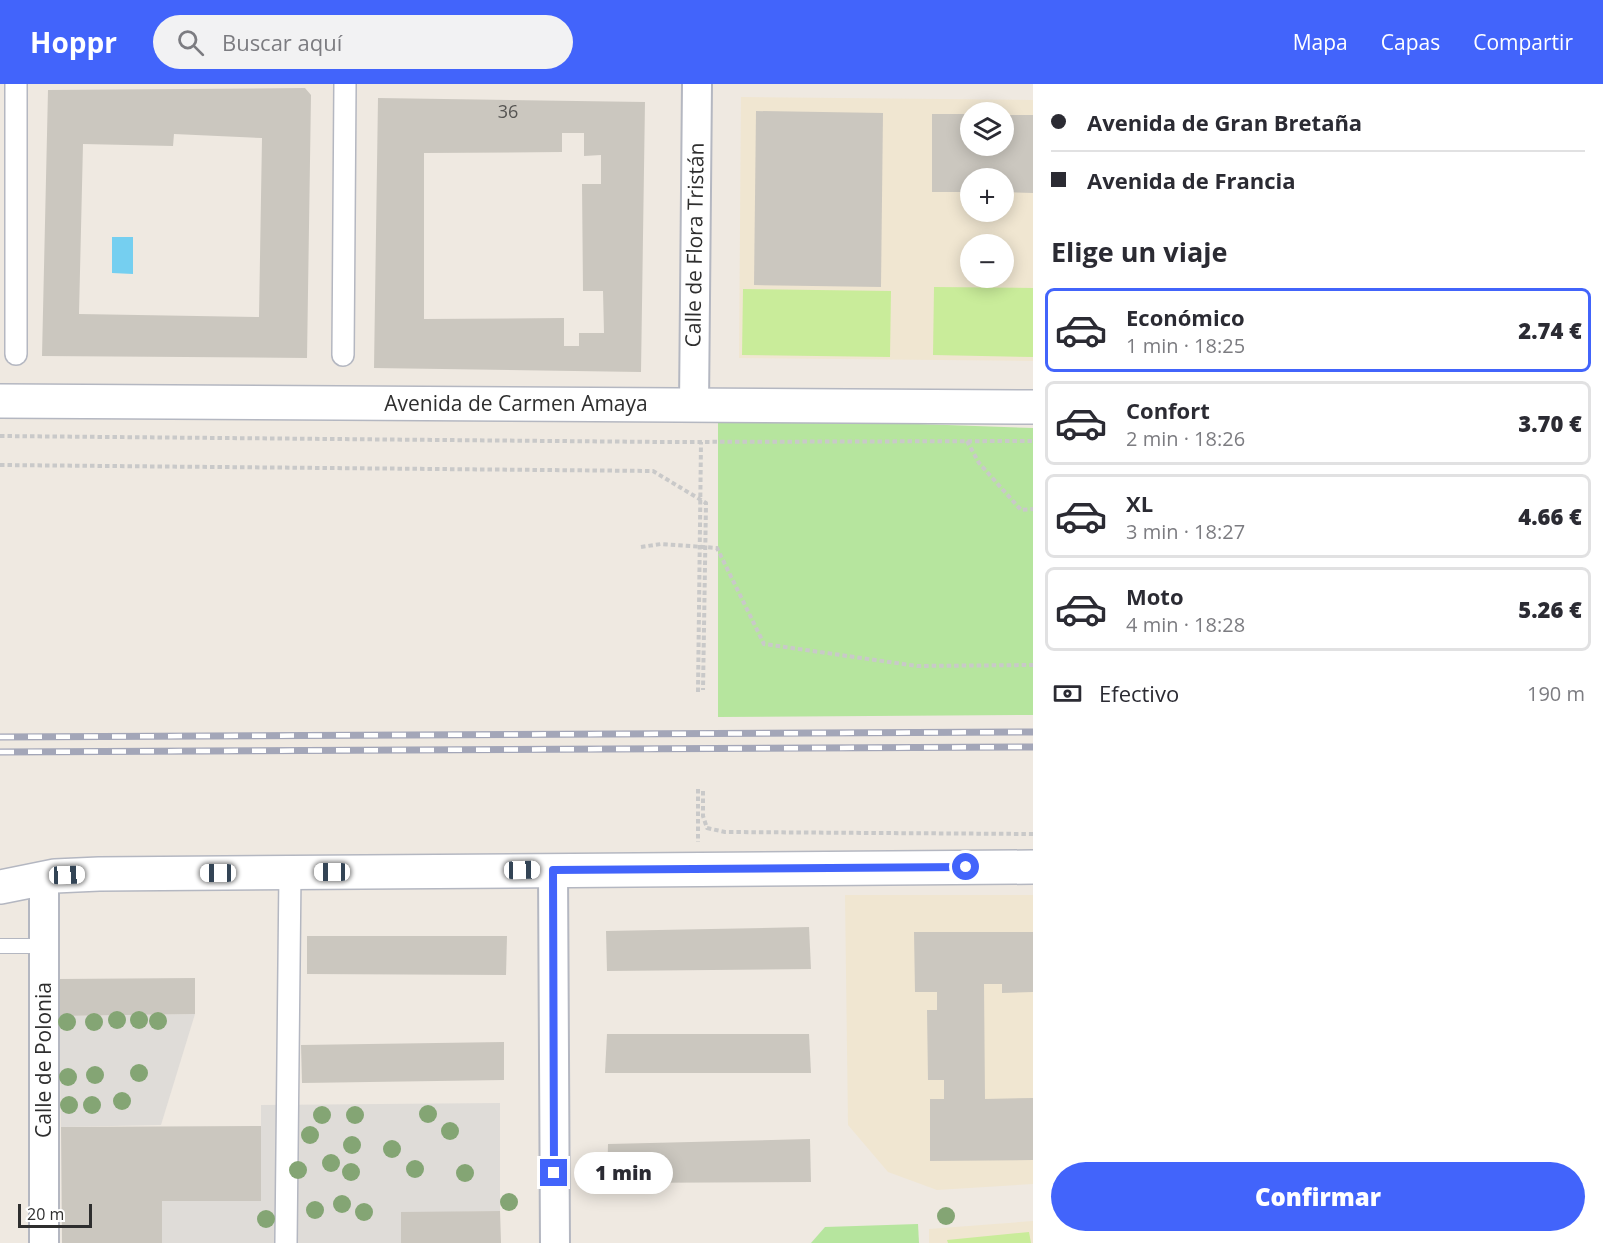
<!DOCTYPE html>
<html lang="es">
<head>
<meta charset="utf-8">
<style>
  :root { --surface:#fff; --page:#f2f2f3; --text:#2b2b33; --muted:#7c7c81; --line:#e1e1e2; --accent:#4264fb }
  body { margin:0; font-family:"Open Sans",sans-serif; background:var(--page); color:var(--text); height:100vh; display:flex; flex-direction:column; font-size:22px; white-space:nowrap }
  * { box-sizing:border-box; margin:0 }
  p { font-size:20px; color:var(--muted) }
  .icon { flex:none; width:33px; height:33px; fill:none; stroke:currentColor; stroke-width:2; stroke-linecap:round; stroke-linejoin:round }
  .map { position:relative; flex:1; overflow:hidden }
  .drawer { display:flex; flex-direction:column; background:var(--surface); width:570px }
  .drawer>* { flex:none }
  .banner { display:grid; align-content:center; height:132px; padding:0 18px; background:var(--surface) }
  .tools { position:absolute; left:960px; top:18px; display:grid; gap:12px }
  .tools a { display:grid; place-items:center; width:54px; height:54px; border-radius:50%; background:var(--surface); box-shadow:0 3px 15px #0003; font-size:30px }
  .scale { position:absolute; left:18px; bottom:15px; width:74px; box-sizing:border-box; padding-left:6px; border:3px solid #2e2e2e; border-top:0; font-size:16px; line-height:21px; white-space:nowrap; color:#2e2e2e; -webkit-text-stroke:4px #fff; paint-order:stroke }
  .end { position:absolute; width:27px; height:27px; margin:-14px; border:8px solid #4264fb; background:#fff; box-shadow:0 0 0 3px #fff }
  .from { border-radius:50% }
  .bubble { position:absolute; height:42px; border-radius:21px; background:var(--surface); box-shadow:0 3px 15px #0003; font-size:20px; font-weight:800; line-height:42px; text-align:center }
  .car { position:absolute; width:18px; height:36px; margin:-18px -9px; border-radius:8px; box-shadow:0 0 4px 2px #0007; background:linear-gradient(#fff 24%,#345 0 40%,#fff 0 76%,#345 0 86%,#fff 0) }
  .banner b { display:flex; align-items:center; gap:21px; height:57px; font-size:22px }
  .banner b+b { border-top:2px solid var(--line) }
  .banner i { width:15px; height:15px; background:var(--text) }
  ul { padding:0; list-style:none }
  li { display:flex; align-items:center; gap:18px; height:84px; margin:0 12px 9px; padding:0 6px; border:3px solid var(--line); border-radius:9px }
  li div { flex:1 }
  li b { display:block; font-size:22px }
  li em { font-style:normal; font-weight:800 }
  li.current { border-color:var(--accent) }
  li>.icon { width:54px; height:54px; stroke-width:1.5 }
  h2 { padding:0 18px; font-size:27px; line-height:72px }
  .pay { display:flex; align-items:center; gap:15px; height:66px; padding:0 18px; font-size:22px }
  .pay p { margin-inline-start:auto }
  .cta { display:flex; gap:12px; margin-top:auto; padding:12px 18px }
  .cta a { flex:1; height:69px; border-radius:36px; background:var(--accent); color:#fff; font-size:24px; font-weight:800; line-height:69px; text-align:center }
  header { display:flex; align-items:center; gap:36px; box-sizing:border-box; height:84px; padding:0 30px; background:var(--accent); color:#fff }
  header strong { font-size:28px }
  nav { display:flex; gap:33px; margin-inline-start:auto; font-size:21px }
  .search { width:420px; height:54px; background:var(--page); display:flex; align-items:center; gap:15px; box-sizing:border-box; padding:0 21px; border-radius:33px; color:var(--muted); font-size:22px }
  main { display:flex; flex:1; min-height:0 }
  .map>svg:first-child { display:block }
  .education { fill:#f0e6d1; fill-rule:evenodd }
  .green { fill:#b6e59e }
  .pitch { fill:#c9ec9a }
  .plaza { fill:#dfdcd8 }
  .water { fill:#75cff0 }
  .building { fill:#cbc7bf; fill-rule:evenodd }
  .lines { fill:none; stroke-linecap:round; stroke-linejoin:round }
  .service-casing { stroke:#b4b7c1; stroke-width:16 }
  .pedestrian-casing { stroke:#b4b7c1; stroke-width:24 }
  .minor-casing { stroke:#b4b7c1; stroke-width:32 }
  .tertiary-casing { stroke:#b4b7c1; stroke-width:36 }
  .path { stroke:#c9c9c9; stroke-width:4; stroke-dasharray:4.5 3; stroke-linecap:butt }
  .service { stroke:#fff; stroke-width:14 }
  .pedestrian { stroke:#fff; stroke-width:21 }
  .minor { stroke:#fff; stroke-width:28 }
  .tertiary { stroke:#fff; stroke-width:33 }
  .rail-casing { stroke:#a3a6b8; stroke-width:7 }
  .rail { stroke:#fff; stroke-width:4.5; stroke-dasharray:14; stroke-linecap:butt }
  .tree { fill:#84a574 }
  .route { stroke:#4264fb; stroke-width:8 }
  .labels { text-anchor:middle; stroke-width:6; stroke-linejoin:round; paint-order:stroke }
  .number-label { font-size:18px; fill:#555452 }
  .street-label { font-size:21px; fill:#2e2e2e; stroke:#fff }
</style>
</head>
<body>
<header>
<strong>Hoppr</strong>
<div class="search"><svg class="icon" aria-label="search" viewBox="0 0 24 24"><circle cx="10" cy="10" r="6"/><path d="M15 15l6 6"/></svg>Buscar aquí</div>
<nav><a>Mapa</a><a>Capas</a><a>Compartir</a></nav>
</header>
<main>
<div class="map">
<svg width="1033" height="1159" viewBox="0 0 1033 1159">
  <rect width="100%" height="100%" fill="#efe9e1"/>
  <g class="education">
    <path d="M 741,13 L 1033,16 L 1033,277 L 739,274 ZM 970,28 L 1004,28 L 1004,62 L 970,62 ZM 970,94 L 1004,94 L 1004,128 L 970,128 ZM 970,160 L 1004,160 L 1004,194 L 970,194 Z"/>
    <polygon points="845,811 1033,811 1033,1100 937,1106 888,1088 848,1041"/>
    <polygon points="1033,1137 1033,1159 929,1159 929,1145"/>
  </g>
  <g class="green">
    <polygon points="718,333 1033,344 1033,631 718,633"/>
    <polygon points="918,1140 919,1159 811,1159 825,1143"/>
  </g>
  <g class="pitch">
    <polygon points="934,203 1033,204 1033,273 933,271"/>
    <polygon points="743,205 891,207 890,273 742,271"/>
    <polygon points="1029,1148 1031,1159 948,1159 947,1156"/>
  </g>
  <g class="plaza">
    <polygon points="195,930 161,1041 61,1043 59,932"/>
    <polygon points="500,1019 500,1127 401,1129 401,1159 162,1159 162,1117 261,1117 261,1021"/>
  </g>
  <polygon class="water" points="112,153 133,153 133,190 112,189"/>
  <g class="building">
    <path d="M 305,4 L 311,11 L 307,274 L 42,272 L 48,6 ZM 174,50 L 262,54 L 259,233 L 79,230 L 83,60 L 173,62 Z"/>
    <path d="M 378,14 L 645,18 L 641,288 L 374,284 ZM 562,49 L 584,49 L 584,72 L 601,71 L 601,100 L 582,100 L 583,207 L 603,207 L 604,249 L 579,249 L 579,262 L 564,262 L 564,234 L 424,235 L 424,69 L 562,68 Z"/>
    <polygon points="756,27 883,29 881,203 754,201"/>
    <polygon points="932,30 970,30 970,62 1004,62 1004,31 1033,31 1033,109 1004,108 1004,94 970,94 970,108 932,108"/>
    <polygon points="809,843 811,885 607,887 606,847"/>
    <polygon points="914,848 1033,848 1033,908 1002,909 1002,900 984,900 985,1015 1033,1014 1033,1076 930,1077 930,1015 944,1015 944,996 928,996 927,926 937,926 937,908 915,908"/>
    <polygon points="307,852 507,852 506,891 307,890"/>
    <polygon points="195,894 195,930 59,932 59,895"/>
    <polygon points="607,950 809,950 811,989 605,989"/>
    <polygon points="504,958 504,996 302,999 301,961"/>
    <polygon points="261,1042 261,1117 162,1117 162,1159 62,1159 61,1043"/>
    <polygon points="810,1055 811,1098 607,1099 608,1060"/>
    <polygon points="500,1127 501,1159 401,1159 401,1128"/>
  </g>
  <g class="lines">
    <defs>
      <polyline id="service" points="0,862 44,862"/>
      <g id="pedestrian">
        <polyline points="16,0 16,270"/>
        <polyline points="343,271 345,0"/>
        <polyline points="286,1159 290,788"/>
      </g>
      <g id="minor">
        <polyline points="694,322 697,0"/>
        <polyline points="553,786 555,1159"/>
        <polyline points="44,1159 44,794"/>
      </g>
      <g id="tertiary">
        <polyline points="0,317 1033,323"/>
        <polyline points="0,803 55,792 99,790 1033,783"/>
      </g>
    </defs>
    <use href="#service" class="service-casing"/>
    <use href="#pedestrian" class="pedestrian-casing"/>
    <use href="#minor" class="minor-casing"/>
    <use href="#tertiary" class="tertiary-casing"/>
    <g class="path">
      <polyline points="0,352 664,358 1033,357"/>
      <polyline points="967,357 979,379 1021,426 1033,425"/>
      <polyline points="0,381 653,387 706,419 703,606"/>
      <polyline points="641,463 661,460 717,464 764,560 917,582 1033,581"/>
      <polyline points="698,608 701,358"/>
      <polyline points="698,705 698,758"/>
      <polyline points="703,707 703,732 707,744 725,748 1033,750"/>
    </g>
    <use href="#service" class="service"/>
    <use href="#pedestrian" class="pedestrian"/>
    <use href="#minor" class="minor"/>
    <use href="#tertiary" class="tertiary"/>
    <defs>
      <g id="rail">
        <polyline points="0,653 1033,648"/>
        <polyline points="0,668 1033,663"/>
      </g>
    </defs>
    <use href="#rail" class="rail-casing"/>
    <use href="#rail" class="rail"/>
  </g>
  <g class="tree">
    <circle cx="117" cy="936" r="9"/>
    <circle cx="139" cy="936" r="9"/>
    <circle cx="158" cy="937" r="9"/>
    <circle cx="67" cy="938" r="9"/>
    <circle cx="94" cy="938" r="9"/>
    <circle cx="139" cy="989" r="9"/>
    <circle cx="95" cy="991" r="9"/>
    <circle cx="68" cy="993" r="9"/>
    <circle cx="122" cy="1017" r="9"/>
    <circle cx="69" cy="1021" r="9"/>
    <circle cx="92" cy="1021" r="9"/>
    <circle cx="428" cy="1030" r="9"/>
    <circle cx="322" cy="1031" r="9"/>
    <circle cx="355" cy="1031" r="9"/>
    <circle cx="450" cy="1047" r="9"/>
    <circle cx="310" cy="1051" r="9"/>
    <circle cx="352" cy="1061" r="9"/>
    <circle cx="392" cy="1065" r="9"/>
    <circle cx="331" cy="1079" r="9"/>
    <circle cx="415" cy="1085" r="9"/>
    <circle cx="298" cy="1086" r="9"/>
    <circle cx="351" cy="1088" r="9"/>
    <circle cx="465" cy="1089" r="9"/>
    <circle cx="509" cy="1118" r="9"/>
    <circle cx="342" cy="1120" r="9"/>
    <circle cx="315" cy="1126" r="9"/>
    <circle cx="364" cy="1128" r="9"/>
    <circle cx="946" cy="1132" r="9"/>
    <circle cx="266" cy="1135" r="9"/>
  </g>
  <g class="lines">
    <polyline class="route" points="554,1089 553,786 966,783"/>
  </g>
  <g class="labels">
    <g class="number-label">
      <text x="508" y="34">36</text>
    </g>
    <g class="street-label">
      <text transform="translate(695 161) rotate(-89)" y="7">Calle de Flora Tristán</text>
      <text x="516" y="327">Avenida de Carmen Amaya</text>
      <text transform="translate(44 976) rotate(-90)" y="7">Calle de Polonia</text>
    </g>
  </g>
</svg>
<div class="tools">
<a><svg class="icon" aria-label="layers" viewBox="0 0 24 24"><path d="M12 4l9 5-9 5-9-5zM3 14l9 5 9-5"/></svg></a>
<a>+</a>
<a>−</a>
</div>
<div class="scale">20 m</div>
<i class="end from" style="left:966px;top:783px"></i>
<i class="end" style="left:554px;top:1089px"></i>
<div class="bubble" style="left:574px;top:1068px;width:99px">1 min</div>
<i class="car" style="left:522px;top:786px;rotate:89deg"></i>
<i class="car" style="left:332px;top:788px;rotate:270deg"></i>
<i class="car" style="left:218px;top:789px;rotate:270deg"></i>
<i class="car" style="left:67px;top:791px;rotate:88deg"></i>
</div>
<section class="drawer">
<div class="banner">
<b><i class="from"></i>Avenida de Gran Bretaña</b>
<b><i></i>Avenida de Francia</b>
</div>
<h2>Elige un viaje</h2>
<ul>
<li class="current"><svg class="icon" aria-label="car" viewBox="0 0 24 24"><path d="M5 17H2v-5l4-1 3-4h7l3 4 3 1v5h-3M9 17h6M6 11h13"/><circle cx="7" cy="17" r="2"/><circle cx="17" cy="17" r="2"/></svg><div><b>Económico</b><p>1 min · 18:25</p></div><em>2.74 €</em></li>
<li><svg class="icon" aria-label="car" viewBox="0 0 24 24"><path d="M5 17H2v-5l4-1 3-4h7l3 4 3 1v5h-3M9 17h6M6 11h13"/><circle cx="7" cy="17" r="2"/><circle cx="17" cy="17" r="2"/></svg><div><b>Confort</b><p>2 min · 18:26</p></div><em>3.70 €</em></li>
<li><svg class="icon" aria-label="car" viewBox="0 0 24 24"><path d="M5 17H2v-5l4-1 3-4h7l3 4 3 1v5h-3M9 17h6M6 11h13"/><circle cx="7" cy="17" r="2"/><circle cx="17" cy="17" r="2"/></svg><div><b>XL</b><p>3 min · 18:27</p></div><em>4.66 €</em></li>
<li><svg class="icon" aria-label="car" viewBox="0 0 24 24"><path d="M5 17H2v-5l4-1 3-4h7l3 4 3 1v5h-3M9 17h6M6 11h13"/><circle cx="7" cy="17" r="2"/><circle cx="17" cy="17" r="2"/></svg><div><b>Moto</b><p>4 min · 18:28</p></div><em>5.26 €</em></li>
</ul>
<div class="pay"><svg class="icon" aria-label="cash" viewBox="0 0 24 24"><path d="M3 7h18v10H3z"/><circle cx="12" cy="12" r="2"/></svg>Efectivo<p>190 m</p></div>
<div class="cta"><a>Confirmar</a></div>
</section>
</main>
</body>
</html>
